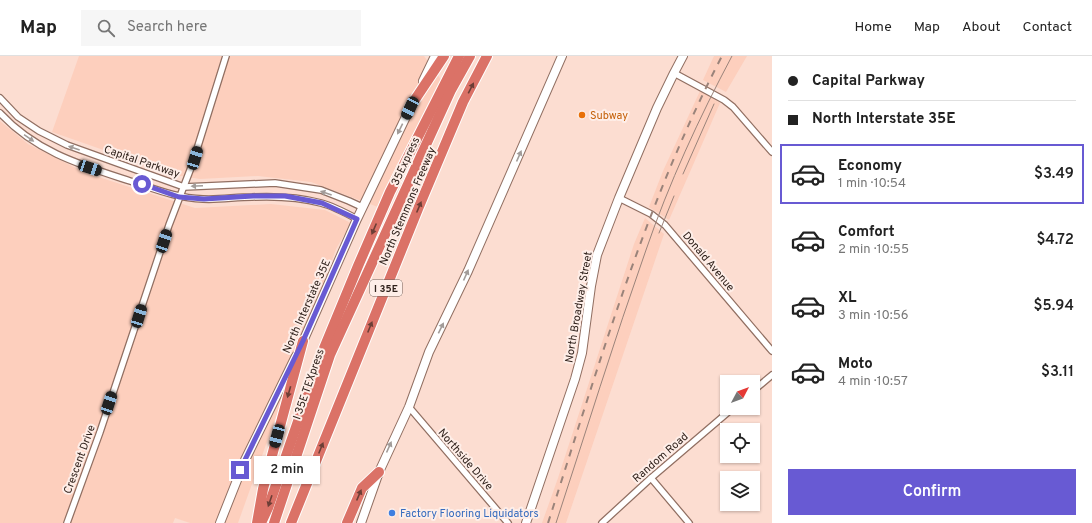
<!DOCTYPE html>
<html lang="en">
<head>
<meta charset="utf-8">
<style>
  :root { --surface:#fff; --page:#f6f6f6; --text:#222; --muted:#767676; --line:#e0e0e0; --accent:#685ad3 }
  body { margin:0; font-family:Overpass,sans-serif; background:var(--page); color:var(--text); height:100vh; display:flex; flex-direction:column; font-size:15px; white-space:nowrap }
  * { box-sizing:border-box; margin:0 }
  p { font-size:13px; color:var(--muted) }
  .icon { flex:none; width:22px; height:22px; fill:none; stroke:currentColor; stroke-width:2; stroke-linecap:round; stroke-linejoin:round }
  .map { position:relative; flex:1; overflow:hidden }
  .sheet { display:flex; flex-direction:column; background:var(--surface); width:320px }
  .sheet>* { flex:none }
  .banner { display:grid; align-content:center; height:88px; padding:0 16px; background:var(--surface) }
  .needle { width:26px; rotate:49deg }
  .controls { position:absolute; left:720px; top:319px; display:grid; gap:8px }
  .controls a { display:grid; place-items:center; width:40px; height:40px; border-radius:0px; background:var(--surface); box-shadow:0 1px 3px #0004; font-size:20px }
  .end { position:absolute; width:18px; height:18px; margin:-9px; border:5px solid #685ad3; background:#fff; box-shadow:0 0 0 2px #fff }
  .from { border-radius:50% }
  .bubble { position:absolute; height:28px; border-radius:0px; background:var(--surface); box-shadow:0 1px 3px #0004; font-size:13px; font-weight:600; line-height:28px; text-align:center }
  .car { position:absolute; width:12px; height:24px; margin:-12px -6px; border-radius:5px; box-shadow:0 0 3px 1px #0007; background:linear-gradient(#222 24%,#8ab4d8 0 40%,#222 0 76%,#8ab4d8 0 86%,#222 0) }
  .banner b { display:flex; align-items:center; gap:14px; height:38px; font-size:15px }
  .banner b+b { border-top:1px solid var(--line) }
  .banner i { width:10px; height:10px; background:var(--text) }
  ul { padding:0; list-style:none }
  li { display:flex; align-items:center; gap:12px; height:60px; margin:0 8px 6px; padding:0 8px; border:2px solid transparent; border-radius:0px }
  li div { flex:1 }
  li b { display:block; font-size:15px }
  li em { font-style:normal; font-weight:600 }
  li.on { border-color:var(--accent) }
  li>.icon { width:36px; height:36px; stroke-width:1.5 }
  .button { display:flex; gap:8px; margin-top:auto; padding:8px 16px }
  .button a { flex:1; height:46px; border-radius:0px; background:var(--accent); color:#fff; font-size:16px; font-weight:600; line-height:46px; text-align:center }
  header { display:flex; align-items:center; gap:24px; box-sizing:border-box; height:56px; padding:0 20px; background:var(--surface); border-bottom:1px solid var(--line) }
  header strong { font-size:19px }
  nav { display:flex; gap:22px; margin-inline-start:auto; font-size:14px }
  .search { width:280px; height:36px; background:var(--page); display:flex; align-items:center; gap:10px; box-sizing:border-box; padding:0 14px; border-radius:0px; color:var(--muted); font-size:15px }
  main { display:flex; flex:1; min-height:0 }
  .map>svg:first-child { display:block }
  .built { fill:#fdcfbd }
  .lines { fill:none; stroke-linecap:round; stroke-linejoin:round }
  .street-casing { stroke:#916f62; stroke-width:8 }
  .secondary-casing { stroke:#916f62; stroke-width:10 }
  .highway-casing { stroke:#fff; stroke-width:12 }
  .street { stroke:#fff; stroke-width:5.5 }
  .secondary { stroke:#fff; stroke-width:8 }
  .highway { stroke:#db7267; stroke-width:10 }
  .tram { stroke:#9a837a; stroke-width:1 }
  .rail { stroke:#9a837a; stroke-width:2; stroke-dasharray:7 7; stroke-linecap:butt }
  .oneway { fill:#6c3e36 }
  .oneway2 { fill:#a29c99 }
  .route { stroke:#685ad3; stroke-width:5 }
  .food-dot { fill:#e8710a; stroke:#feeee8; stroke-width:1.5 }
  .shop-dot { fill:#3f7fe0; stroke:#feeee8; stroke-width:1.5 }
  .labels { text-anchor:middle; stroke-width:4; stroke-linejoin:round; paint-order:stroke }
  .shield { fill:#feeee8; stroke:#6e5f59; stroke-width:1 }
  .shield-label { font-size:10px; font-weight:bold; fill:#30221c }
  .food-label { font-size:11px; fill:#c56008; stroke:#feeee8; text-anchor:start }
  .street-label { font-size:11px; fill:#30221c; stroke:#feeee8 }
  .shop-label { font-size:11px; fill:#366cbe; stroke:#feeee8; text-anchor:start }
</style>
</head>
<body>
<header>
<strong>Map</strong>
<div class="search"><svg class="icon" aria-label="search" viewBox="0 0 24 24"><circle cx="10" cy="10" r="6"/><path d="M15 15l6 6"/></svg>Search here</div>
<nav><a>Home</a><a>Map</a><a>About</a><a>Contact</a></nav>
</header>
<main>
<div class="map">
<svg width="772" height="467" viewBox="0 0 772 467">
  <rect width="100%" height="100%" fill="#fcddd1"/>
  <g class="built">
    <polygon points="79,0 424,0 445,29 386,154 311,126 258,120 200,123 175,119 52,76"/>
    <polygon points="714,0 747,0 726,36 703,24"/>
    <polygon points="700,35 720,47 669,164 649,151 663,115"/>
    <polygon points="0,65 28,88 86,117 195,152 271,148 325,154 351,167 336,193 238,467 190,467 175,462 173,467 0,467"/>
    <polygon points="645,162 664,178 566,467 542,467 558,422 634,188"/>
  </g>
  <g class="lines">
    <defs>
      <g id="street">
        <polyline points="674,17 724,44 733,51 772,96"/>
        <polyline points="0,42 18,61 39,75 67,89 184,131 275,127 321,134 349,145 362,151"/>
        <path d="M 0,57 C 36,96 81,109 130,125 C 155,133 177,142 203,143 C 219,144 236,141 252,141 C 275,140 299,141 321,147 C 333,150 346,157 357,163"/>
        <polyline points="619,142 651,158 665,169 772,295"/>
        <polyline points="753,335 772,319"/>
        <polyline points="409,351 508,467"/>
        <polyline points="651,422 689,467"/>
        <polyline points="67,467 100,376 169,169 192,109 226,0"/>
        <polyline points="602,467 651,422 733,352"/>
      </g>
      <g id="secondary">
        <polyline points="423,25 435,0"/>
        <polyline points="301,290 357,163 413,46"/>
        <polyline points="220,467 245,404 296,300"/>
        <polyline points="361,467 379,416 409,351 429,296 468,215 562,0"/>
        <polyline points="526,467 575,323 582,297 591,230 597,199 619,142 657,52 674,17 683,0"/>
      </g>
      <g id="highway">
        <polyline points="410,51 444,0"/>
        <polyline points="257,467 263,433 303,285"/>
        <polyline points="261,467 268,452 320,302 358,210 390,136 459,0"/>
        <polyline points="274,467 330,299 451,34 470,0"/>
        <polyline points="291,467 418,153 463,46 487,0"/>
        <polyline points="347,467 362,432 379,416"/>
      </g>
    </defs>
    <use href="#street" class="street-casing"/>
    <use href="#secondary" class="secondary-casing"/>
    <use href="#highway" class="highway-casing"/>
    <use href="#street" class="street"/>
    <use href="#secondary" class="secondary"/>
    <use href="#highway" class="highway"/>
    <g class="tram">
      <polyline points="683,118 714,48"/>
      <polyline points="659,177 674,140"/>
      <path d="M 556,467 C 586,376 614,284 646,194 C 669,127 699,62 732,0"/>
    </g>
    <path class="rail" d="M 548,467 C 599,309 645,148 722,0"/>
  </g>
  <defs><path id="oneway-solid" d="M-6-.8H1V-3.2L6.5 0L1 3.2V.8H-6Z"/></defs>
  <g class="oneway">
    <use href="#oneway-solid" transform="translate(471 32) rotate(-63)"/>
    <use href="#oneway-solid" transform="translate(419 151) rotate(-67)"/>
    <use href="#oneway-solid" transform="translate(374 173) rotate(113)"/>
    <use href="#oneway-solid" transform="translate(370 271) rotate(-68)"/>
    <use href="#oneway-solid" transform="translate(289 336) rotate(106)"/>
    <use href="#oneway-solid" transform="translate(321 392) rotate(-68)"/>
    <use href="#oneway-solid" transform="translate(359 439) rotate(-67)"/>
    <use href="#oneway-solid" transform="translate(270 445) rotate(109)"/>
  </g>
  <g class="oneway2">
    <use href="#oneway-solid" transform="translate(400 73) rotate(116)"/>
    <use href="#oneway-solid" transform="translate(29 82) rotate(35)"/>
    <use href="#oneway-solid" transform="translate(74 92) rotate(-161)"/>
    <use href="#oneway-solid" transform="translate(519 100) rotate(-66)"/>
    <use href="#oneway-solid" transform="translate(197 130) rotate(178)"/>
    <use href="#oneway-solid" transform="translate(326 137) rotate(-161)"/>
    <use href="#oneway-solid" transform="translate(466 219) rotate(-66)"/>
    <use href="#oneway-solid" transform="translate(441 272) rotate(-64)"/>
    <use href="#oneway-solid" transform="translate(389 391) rotate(-66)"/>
  </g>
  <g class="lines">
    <polyline class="route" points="142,128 179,141 204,143 253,140 285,140 322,147 357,163 303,285 240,414"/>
  </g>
  <circle class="food-dot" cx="582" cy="59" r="4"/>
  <circle class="shop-dot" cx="392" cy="457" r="4"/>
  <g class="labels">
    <rect class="shield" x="370" y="224" width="32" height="16" rx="3"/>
    <g class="shield-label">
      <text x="386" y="236">I 35E</text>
    </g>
    <g class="food-label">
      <text x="590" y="63">Subway</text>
    </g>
    <g class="street-label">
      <text transform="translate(142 105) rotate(19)" y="4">Capital Parkway</text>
      <text transform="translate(405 105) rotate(-65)" y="4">35Express</text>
      <text transform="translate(407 150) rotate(-67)" y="4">North Stemmons Freeway</text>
      <text transform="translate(709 205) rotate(50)" y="4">Donald Avenue</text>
      <text transform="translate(306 250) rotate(-66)" y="4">North Interstate 35E</text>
      <text transform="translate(578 251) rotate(-80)" y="4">North Broadway Street</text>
      <text transform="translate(308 328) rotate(-71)" y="4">I 35E TEXpress</text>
      <text transform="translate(660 401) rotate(-41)" y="4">Random Road</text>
      <text transform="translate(79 403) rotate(-70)" y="4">Crescent Drive</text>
      <text transform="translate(466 403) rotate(49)" y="4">Northside Drive</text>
    </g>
    <g class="shop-label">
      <text x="400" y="461">Factory Flooring Liquidators</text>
    </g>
  </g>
</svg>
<div class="controls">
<a><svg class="needle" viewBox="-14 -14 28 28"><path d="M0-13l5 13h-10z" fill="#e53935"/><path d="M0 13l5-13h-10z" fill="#767676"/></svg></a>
<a><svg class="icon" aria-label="locate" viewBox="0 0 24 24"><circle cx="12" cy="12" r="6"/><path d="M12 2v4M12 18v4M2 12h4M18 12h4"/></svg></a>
<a><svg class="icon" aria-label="layers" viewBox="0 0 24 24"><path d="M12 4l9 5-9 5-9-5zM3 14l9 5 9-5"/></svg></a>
</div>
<i class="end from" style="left:142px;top:128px"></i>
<i class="end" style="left:240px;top:414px"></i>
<div class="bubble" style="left:254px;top:400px;width:66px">2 min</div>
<i class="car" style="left:410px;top:52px;rotate:206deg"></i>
<i class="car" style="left:195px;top:102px;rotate:17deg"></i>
<i class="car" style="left:90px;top:112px;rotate:108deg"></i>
<i class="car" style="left:164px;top:185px;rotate:18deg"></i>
<i class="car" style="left:139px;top:260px;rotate:17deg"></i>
<i class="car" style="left:109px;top:347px;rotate:18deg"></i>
<i class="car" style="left:277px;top:380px;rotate:195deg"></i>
</div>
<section class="sheet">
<div class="banner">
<b><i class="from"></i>Capital Parkway</b>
<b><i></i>North Interstate 35E</b>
</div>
<ul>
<li class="on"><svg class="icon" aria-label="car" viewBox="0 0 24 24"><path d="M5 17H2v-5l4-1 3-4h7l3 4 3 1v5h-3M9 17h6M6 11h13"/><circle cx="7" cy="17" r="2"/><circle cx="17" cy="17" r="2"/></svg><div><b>Economy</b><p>1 min · 10:54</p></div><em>$3.49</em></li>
<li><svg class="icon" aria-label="car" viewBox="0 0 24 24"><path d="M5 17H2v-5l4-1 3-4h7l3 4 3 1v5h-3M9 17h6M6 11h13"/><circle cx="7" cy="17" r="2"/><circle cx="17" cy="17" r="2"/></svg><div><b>Comfort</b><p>2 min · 10:55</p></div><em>$4.72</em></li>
<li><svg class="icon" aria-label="car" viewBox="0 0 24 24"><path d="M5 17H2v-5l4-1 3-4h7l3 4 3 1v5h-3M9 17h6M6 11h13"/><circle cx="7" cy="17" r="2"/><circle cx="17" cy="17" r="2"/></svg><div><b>XL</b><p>3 min · 10:56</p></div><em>$5.94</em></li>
<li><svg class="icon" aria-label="car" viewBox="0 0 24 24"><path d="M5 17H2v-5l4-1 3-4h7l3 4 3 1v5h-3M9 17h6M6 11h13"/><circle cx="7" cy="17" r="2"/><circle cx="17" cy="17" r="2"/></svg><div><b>Moto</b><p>4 min · 10:57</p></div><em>$3.11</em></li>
</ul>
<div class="button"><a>Confirm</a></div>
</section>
</main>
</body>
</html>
